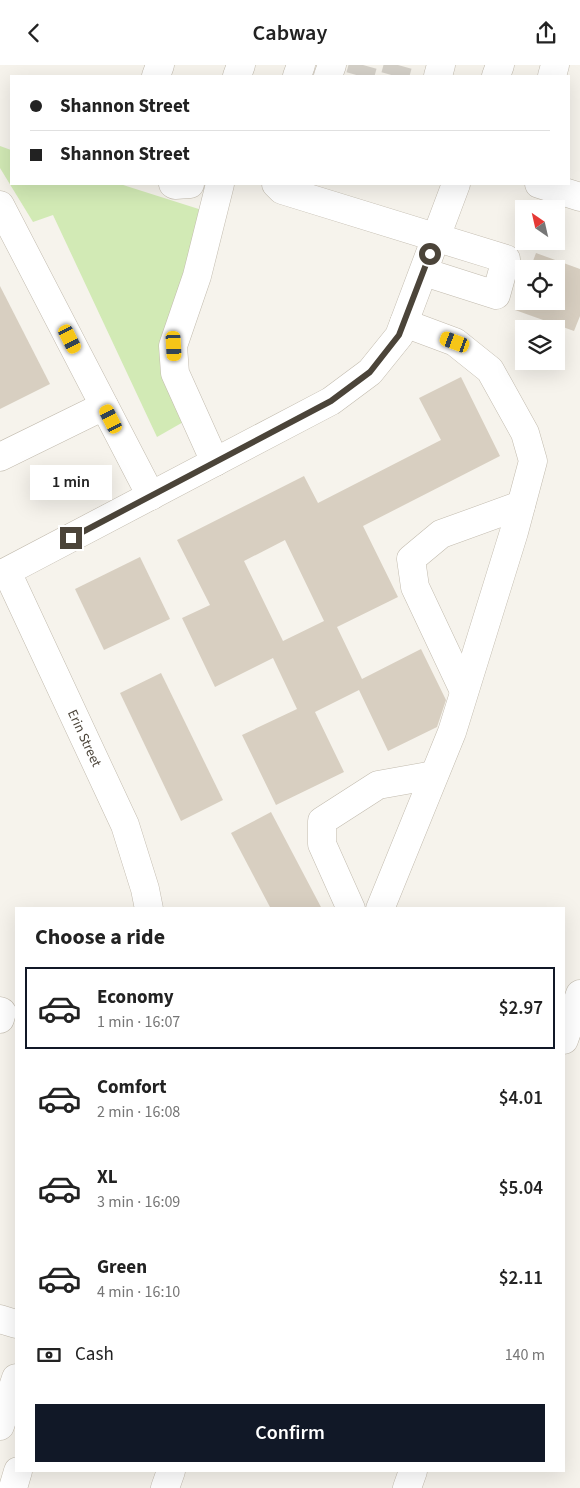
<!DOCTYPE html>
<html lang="en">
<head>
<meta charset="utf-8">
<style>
  :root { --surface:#fff; --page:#f2f2f2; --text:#222; --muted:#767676; --line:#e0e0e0; --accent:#111827 }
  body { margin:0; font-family:"Source Sans 3",sans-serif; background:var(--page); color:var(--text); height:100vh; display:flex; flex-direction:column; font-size:19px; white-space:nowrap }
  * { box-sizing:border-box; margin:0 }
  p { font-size:16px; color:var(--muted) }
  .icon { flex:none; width:28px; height:28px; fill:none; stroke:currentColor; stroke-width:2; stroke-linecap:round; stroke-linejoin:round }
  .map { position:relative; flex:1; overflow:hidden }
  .sheet { position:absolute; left:15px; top:842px; width:550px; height:565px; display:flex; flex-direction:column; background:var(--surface); border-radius:0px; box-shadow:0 5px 20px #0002 }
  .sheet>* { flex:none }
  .hud { position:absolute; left:10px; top:10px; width:560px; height:110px; border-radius:0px; box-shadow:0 5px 20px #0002; display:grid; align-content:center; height:110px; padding:0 20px; background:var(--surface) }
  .needle { width:32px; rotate:326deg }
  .fabs { position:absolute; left:515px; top:135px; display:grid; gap:10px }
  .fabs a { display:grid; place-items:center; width:50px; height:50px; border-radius:0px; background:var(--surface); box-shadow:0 5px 20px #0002; font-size:25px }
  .end { position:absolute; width:22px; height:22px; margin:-11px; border:6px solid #4b4439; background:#fff; box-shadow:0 0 0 2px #fff }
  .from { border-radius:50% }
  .bubble { position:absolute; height:35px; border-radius:0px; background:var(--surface); box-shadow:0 5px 20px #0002; font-size:16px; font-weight:600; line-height:35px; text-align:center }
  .car { position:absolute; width:15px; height:30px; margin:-15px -8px; border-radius:6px; box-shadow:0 0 4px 1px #0007; background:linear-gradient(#f5c518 24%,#345 0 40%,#f5c518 0 76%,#345 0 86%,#f5c518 0) }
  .hud b { display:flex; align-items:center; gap:18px; height:48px; font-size:19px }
  .hud b+b { border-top:1px solid var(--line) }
  .hud i { width:12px; height:12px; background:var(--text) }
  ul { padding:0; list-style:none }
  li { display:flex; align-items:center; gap:15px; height:82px; margin:0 10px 8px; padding:0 10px; border:2px solid transparent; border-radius:0px }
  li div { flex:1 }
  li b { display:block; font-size:19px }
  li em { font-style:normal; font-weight:600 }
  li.selected { border-color:var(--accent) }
  li>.icon { width:45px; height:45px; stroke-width:1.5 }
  h2 { padding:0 20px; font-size:22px; line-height:60px }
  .pay { display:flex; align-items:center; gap:12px; height:55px; padding:0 20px; font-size:19px }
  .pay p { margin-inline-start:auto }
  .cta { display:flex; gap:10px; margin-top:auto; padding:10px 20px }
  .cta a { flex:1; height:58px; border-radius:0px; background:var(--accent); color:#fff; font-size:20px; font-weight:600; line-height:58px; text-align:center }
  header { display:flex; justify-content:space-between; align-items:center; height:65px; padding:0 20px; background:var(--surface); font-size:22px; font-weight:600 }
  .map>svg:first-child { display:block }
  .green { fill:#d2eab5 }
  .building { fill:#d8cfc1; fill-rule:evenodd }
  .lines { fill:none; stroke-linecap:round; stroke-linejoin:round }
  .minor-tunnel { stroke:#d4d0c8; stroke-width:28; stroke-dasharray:28 14; stroke-linecap:butt }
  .minor-casing { stroke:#c2bbae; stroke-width:29 }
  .minor { stroke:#fff; stroke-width:28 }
  .route { stroke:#4b4439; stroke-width:6 }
  .labels { text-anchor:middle; stroke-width:4.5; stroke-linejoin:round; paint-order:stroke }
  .street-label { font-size:14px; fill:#4b4439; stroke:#fff }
</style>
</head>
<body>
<header><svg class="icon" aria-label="back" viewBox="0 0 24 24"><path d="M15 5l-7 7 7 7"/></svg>Cabway<svg class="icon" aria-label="share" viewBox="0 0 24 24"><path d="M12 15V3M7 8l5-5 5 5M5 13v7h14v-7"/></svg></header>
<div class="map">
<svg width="580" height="1423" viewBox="0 0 580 1423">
  <rect width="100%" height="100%" fill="#f6f3ec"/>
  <polygon class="green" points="0,81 11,85 11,119 120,119 205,146 161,287 161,305 185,356 157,372 53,150 33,157 0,103"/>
  <g class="building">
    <polygon points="536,188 580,204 580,251 574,266 515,245 524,221 524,236 556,236 556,204 530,204"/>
    <polygon points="0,221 50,319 0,344"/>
    <path d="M 461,312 L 500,391 L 363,461 L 398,532 L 337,562 L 362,614 L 421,584 L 446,635 L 437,662 L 388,686 L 359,625 L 315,647 L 344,707 L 276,740 L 242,670 L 297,644 L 273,593 L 215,622 L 182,553 L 210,540 L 177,475 L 304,411 L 318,438 L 441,375 L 419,333 ZM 285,475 L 324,556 L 283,576 L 244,496 Z"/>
    <polygon points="140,492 170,554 104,585 75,524"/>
    <polygon points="161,608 223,735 181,756 120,628"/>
    <polygon points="271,747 322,844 271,844 231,768"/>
  </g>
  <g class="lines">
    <g class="minor-tunnel">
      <polyline points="360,11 363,0"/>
      <polyline points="395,11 398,0"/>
    </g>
    <defs>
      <g id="minor">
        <polyline points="156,11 160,0"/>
        <polyline points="237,11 241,0"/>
        <polyline points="297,11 301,0"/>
        <polyline points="328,11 332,0"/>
        <polyline points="438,11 441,0"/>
        <polyline points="496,11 500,0"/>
        <polyline points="552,11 555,0"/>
        <polyline points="173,119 175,120 190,119"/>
        <polyline points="276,119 282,125 506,194 496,230 424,207"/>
        <polyline points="539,119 580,132"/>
        <polyline points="0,140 151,431"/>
        <polyline points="0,392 104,341"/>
        <polyline points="215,397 175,308 173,281 197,211 220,119"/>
        <polyline points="7,507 125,760 145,824 149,844"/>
        <polyline points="0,510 331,336 370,307 399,271 456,119"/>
        <polyline points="464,626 415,522 411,494 441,469 521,440"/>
        <polyline points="351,844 322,779 322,756 378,720 434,710"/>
        <polyline points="380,844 452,667 514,467 533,396 525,368 490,305 455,277 404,258"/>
        <polyline points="0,946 2,947 0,954"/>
        <polyline points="564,975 580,929"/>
        <polyline points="0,1254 16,1259"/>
        <polyline points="0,1361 16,1313"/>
        <polyline points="13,1423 18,1406"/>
        <polyline points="165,1423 171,1406"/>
        <polyline points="407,1423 413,1406"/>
      </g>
    </defs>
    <use href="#minor" class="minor-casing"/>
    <use href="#minor" class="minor"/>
  </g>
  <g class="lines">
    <polyline class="route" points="71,473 331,336 370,307 399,270 430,189"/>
  </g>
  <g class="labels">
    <g class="street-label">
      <text transform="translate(85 673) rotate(65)" y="5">Erin Street</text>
    </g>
  </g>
</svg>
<div class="fabs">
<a><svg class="needle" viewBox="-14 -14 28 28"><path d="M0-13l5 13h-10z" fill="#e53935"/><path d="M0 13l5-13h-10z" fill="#767676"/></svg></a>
<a><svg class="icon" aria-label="locate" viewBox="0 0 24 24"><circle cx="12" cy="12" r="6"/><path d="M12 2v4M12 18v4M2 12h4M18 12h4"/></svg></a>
<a><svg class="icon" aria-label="layers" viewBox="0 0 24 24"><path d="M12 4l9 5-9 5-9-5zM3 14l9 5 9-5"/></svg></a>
</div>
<i class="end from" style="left:430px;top:189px"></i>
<i class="end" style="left:71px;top:473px"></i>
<div class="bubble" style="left:30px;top:400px;width:82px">1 min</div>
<i class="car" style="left:70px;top:274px;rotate:153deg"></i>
<i class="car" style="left:455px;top:277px;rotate:290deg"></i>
<i class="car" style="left:174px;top:281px;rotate:177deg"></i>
<i class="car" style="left:111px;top:354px;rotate:333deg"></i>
<div class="hud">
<b><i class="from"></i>Shannon Street</b>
<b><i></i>Shannon Street</b>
</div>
<section class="sheet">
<h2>Choose a ride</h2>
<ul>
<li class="selected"><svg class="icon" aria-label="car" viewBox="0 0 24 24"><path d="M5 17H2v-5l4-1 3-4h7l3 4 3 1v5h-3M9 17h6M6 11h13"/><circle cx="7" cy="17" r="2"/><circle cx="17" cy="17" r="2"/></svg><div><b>Economy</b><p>1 min · 16:07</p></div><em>$2.97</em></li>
<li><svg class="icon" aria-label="car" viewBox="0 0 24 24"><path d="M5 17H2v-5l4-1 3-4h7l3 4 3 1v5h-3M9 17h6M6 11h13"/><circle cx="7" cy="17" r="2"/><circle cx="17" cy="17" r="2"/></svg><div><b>Comfort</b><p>2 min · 16:08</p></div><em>$4.01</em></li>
<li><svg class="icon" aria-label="car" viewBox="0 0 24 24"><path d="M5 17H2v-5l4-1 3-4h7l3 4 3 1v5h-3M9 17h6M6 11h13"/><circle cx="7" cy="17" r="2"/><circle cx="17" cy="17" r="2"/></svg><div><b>XL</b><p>3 min · 16:09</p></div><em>$5.04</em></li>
<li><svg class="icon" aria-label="car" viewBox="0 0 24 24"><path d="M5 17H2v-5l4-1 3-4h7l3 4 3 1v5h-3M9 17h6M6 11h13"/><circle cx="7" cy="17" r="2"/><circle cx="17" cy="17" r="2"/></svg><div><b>Green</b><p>4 min · 16:10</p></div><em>$2.11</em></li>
</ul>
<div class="pay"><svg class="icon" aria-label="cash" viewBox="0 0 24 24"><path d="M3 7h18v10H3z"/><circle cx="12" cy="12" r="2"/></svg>Cash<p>140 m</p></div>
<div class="cta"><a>Confirm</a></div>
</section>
</div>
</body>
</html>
